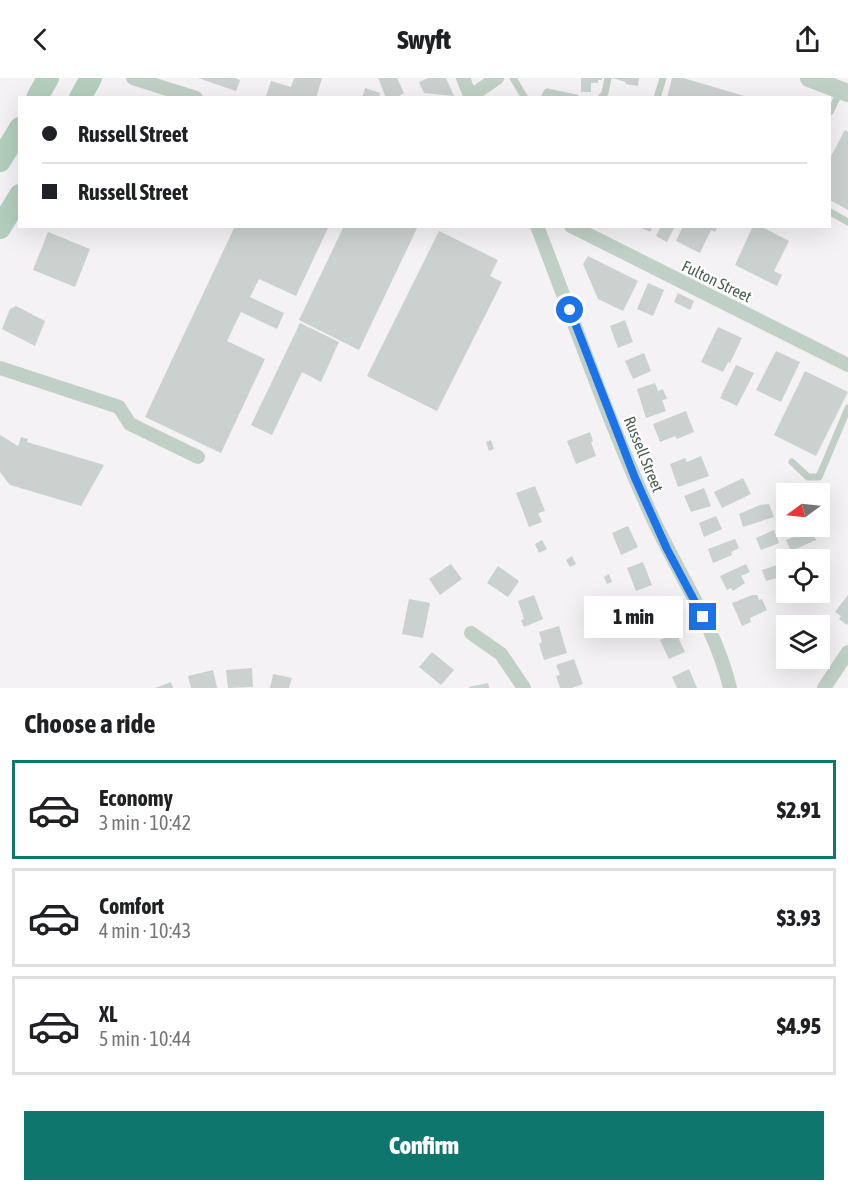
<!DOCTYPE html>
<html lang="en">
<head>
<meta charset="utf-8">
<style>
  :root { --surface:#fff; --page:#f6f6f6; --text:#202124; --muted:#757577; --line:#e0e0e0; --accent:#0f766e }
  body { margin:0; font-family:"Asap Condensed",sans-serif; background:var(--page); color:var(--text); height:100vh; display:flex; flex-direction:column; font-size:22px; white-space:nowrap }
  * { box-sizing:border-box; margin:0 }
  p { font-size:20px; color:var(--muted) }
  .icon { flex:none; width:33px; height:33px; fill:none; stroke:currentColor; stroke-width:2; stroke-linecap:round; stroke-linejoin:round }
  .map { position:relative; height:610px; overflow:hidden }
  .drawer { display:flex; flex-direction:column; background:var(--surface); flex:1 }
  .drawer>* { flex:none }
  .banner { position:absolute; left:18px; top:18px; width:813px; height:132px; border-radius:0px; box-shadow:0 6px 24px #0002; display:grid; align-content:center; height:132px; padding:0 24px; background:var(--surface) }
  .needle { width:39px; rotate:255deg }
  .fabs { position:absolute; left:776px; top:405px; display:grid; gap:12px }
  .fabs a { display:grid; place-items:center; width:54px; height:54px; border-radius:0px; background:var(--surface); box-shadow:0 6px 24px #0002; font-size:30px }
  .end { position:absolute; width:27px; height:27px; margin:-14px; border:8px solid #1a73e8; background:#fff; box-shadow:0 0 0 3px #fff }
  .from { border-radius:50% }
  .bubble { position:absolute; height:42px; border-radius:0px; background:var(--surface); box-shadow:0 6px 24px #0002; font-size:20px; font-weight:800; line-height:42px; text-align:center }
  .banner b { display:flex; align-items:center; gap:21px; height:57px; font-size:22px }
  .banner b+b { border-top:2px solid var(--line) }
  .banner i { width:15px; height:15px; background:var(--text) }
  ul { padding:0; list-style:none }
  li { display:flex; align-items:center; gap:18px; height:99px; margin:0 12px 9px; padding:0 12px; border:3px solid var(--line); border-radius:0px }
  li div { flex:1 }
  li b { display:block; font-size:22px }
  li em { font-style:normal; font-weight:800 }
  li.on { border-color:var(--accent) }
  li>.icon { width:54px; height:54px; stroke-width:1.5 }
  h2 { padding:0 24px; font-size:27px; line-height:72px }
  .action { display:flex; gap:12px; margin-top:auto; padding:12px 24px }
  .action a { flex:1; height:69px; border-radius:0px; background:var(--accent); color:#fff; font-size:24px; font-weight:800; line-height:69px; text-align:center }
  header { display:flex; justify-content:space-between; align-items:center; height:78px; padding:0 24px; background:var(--surface); font-size:27px; font-weight:800 }
  .map>svg:first-child { display:block }
  .building { fill:#cad1ce }
  .lines { fill:none; stroke-linecap:round; stroke-linejoin:round }
  .service { stroke:#c1d0c7; stroke-width:7 }
  .minor { stroke:#c1d0c7; stroke-width:14 }
  .tertiary { stroke:#c1d0c7; stroke-width:18 }
  .primary { stroke:#b4cfbe; stroke-width:22 }
  .route { stroke:#1a73e8; stroke-width:8 }
  .labels { text-anchor:middle; stroke-width:4.5; stroke-linejoin:round; paint-order:stroke }
  .street-label { font-size:16px; fill:#4b5f52; stroke:#fff }
</style>
</head>
<body>
<header><svg class="icon" aria-label="back" viewBox="0 0 24 24"><path d="M15 5l-7 7 7 7"/></svg>Swyft<svg class="icon" aria-label="share" viewBox="0 0 24 24"><path d="M12 15V3M7 8l5-5 5 5M5 13v7h14v-7"/></svg></header>
<div class="map">
<svg width="848" height="610" viewBox="0 0 848 610">
  <rect width="100%" height="100%" fill="#f4f2f4"/>
  <g class="building">
    <polygon points="198,0 235,0 240,2 236,13"/>
    <polygon points="294,0 322,0 316,20 266,18 271,3 291,9"/>
    <polygon points="378,0 397,0 404,15 399,18 399,20 386,20"/>
    <polygon points="428,0 446,0 454,18 424,15 419,4"/>
    <polygon points="581,0 602,0 602,2 598,2 598,5 591,5 591,14 581,14"/>
    <polygon points="612,0 639,0 638,8 625,6 626,4"/>
    <polygon points="672,0 683,0 751,20 667,20"/>
    <polygon points="365,10 380,15 379,20 362,20"/>
    <polygon points="845,52 848,54 848,132 830,122 830,80"/>
    <polygon points="235,148 329,148 296,218 259,201 250,219 284,235 277,251 241,234 227,263 265,281 221,375 145,339"/>
    <polygon points="344,148 418,148 359,272 299,242"/>
    <polygon points="638,148 653,148 650,154"/>
    <polygon points="661,148 675,148 667,164 656,158"/>
    <polygon points="683,148 718,148 715,154 711,152 700,175 676,163"/>
    <polygon points="753,148 760,148 789,163 774,193 782,197 777,208 735,187"/>
    <polygon points="439,153 498,182 490,198 502,204 437,333 367,298"/>
    <polygon points="48,154 90,171 75,209 33,192"/>
    <polygon points="588,178 638,203 623,233 598,221 583,186"/>
    <polygon points="648,205 664,212 653,238 637,231"/>
    <polygon points="678,215 694,223 690,232 674,224"/>
    <polygon points="16,228 45,243 35,268 2,251 10,231"/>
    <polygon points="625,242 633,264 618,270 610,248"/>
    <polygon points="300,245 339,264 321,304 302,294 272,357 251,347"/>
    <polygon points="718,249 742,260 730,285 728,284 723,294 701,284"/>
    <polygon points="776,273 800,284 781,324 756,312"/>
    <polygon points="644,275 651,293 633,301 625,283"/>
    <polygon points="736,287 754,295 737,328 720,320"/>
    <polygon points="805,293 848,314 816,378 774,357"/>
    <polygon points="655,305 658,313 663,311 667,321 662,322 666,333 646,340 637,311"/>
    <polygon points="686,333 694,354 677,361 675,358 660,364 653,346"/>
    <polygon points="590,354 593,363 591,364 596,378 576,386 567,363"/>
    <polygon points="0,357 18,368 21,359 28,361 27,364 104,387 81,428 10,407 0,394"/>
    <polygon points="491,362 494,371 489,373 486,364"/>
    <polygon points="701,378 709,398 678,409 670,386 685,380 687,384"/>
    <polygon points="743,400 751,416 722,430 714,414"/>
    <polygon points="535,408 545,433 538,435 542,444 529,449 516,415"/>
    <polygon points="704,410 711,428 691,434 684,418"/>
    <polygon points="769,426 774,439 743,449 739,436 760,427"/>
    <polygon points="716,438 722,451 704,459 699,445"/>
    <polygon points="628,448 638,469 621,477 612,455"/>
    <polygon points="774,452 779,465 761,472 756,460"/>
    <polygon points="806,454 808,457 814,457 816,462 791,473 786,462"/>
    <polygon points="735,461 739,470 731,474 732,477 713,485 708,471"/>
    <polygon points="542,462 547,471 539,475 535,466"/>
    <polygon points="572,478 576,486 570,489 566,482"/>
    <polygon points="643,484 652,507 636,513 627,490"/>
    <polygon points="451,486 462,501 440,517 429,501"/>
    <polygon points="746,486 750,494 741,498 745,505 733,513 731,510 727,512 720,498"/>
    <polygon points="777,487 778,492 783,490 785,496 782,498 786,497 786,509 781,511 777,500 766,503 762,492"/>
    <polygon points="498,488 519,503 508,519 487,505"/>
    <polygon points="609,496 612,504 607,506 604,499"/>
    <polygon points="534,517 543,541 524,549 521,542 524,541 518,523"/>
    <polygon points="752,517 757,517 759,522 762,521 767,532 750,540 751,544 742,548 732,525"/>
    <polygon points="848,517 848,545 847,547 839,541 841,538 835,534"/>
    <polygon points="660,520 668,541 652,548 650,543 642,546 638,534 645,532 642,527"/>
    <polygon points="409,521 430,525 423,560 402,556"/>
    <polygon points="794,545 794,548 786,548 786,558 779,558 779,546"/>
    <polygon points="559,548 567,575 544,582 539,566 542,564 539,554"/>
    <polygon points="676,555 685,574 669,581 660,562"/>
    <polygon points="432,574 454,592 441,607 419,589"/>
    <polygon points="574,581 583,606 572,610 560,610 556,598 560,597 556,587"/>
    <polygon points="252,590 253,609 228,610 226,592"/>
    <polygon points="689,591 697,610 677,610 672,599"/>
    <polygon points="213,592 217,610 191,610 188,598"/>
    <polygon points="273,596 292,600 289,610 270,610"/>
    <polygon points="171,604 173,610 155,610"/>
    <polygon points="488,605 489,610 469,610 469,609"/>
  </g>
  <g class="lines">
    <g class="service">
      <polyline points="513,0 525,20"/>
      <polyline points="544,20 547,14 576,20"/>
      <polyline points="601,20 605,15 608,0"/>
      <polyline points="657,20 663,0"/>
      <polyline points="830,34 841,12"/>
      <polyline points="830,134 848,144"/>
      <polyline points="792,384 808,399 819,399 848,330"/>
    </g>
    <g class="minor">
      <polyline points="133,0 196,20"/>
      <polyline points="463,0 471,20"/>
      <polyline points="471,18 497,0"/>
      <path d="M 537,148 C 574,243 607,340 649,432 C 675,491 715,547 730,610"/>
      <polyline points="571,148 848,287"/>
      <polyline points="0,290 119,329 130,346 198,379"/>
      <polyline points="471,555 501,576 524,610"/>
      <polyline points="824,610 848,574"/>
    </g>
    <polyline class="tertiary" points="809,0 848,15"/>
    <g class="primary">
      <polyline points="37,20 48,0"/>
      <polyline points="80,20 91,0"/>
      <polyline points="0,83 20,50"/>
      <polyline points="0,150 20,117"/>
    </g>
  </g>
  <g class="lines">
    <polyline class="route" points="570,232 635,400 667,471 703,539"/>
  </g>
  <g class="labels">
    <g class="street-label">
      <text transform="translate(717 203) rotate(26)" y="6">Fulton Street</text>
      <text transform="translate(644 376) rotate(68)" y="6">Russell Street</text>
    </g>
  </g>
</svg>
<div class="fabs">
<a><svg class="needle" viewBox="-14 -14 28 28"><path d="M0-13l5 13h-10z" fill="#e53935"/><path d="M0 13l5-13h-10z" fill="#757577"/></svg></a>
<a><svg class="icon" aria-label="locate" viewBox="0 0 24 24"><circle cx="12" cy="12" r="6"/><path d="M12 2v4M12 18v4M2 12h4M18 12h4"/></svg></a>
<a><svg class="icon" aria-label="layers" viewBox="0 0 24 24"><path d="M12 4l9 5-9 5-9-5zM3 14l9 5 9-5"/></svg></a>
</div>
<i class="end from" style="left:570px;top:232px"></i>
<i class="end" style="left:703px;top:539px"></i>
<div class="bubble" style="left:584px;top:518px;width:99px">1 min</div>
<div class="banner">
<b><i class="from"></i>Russell Street</b>
<b><i></i>Russell Street</b>
</div>
</div>
<section class="drawer">
<h2>Choose a ride</h2>
<ul>
<li class="on"><svg class="icon" aria-label="car" viewBox="0 0 24 24"><path d="M5 17H2v-5l4-1 3-4h7l3 4 3 1v5h-3M9 17h6M6 11h13"/><circle cx="7" cy="17" r="2"/><circle cx="17" cy="17" r="2"/></svg><div><b>Economy</b><p>3 min · 10:42</p></div><em>$2.91</em></li>
<li><svg class="icon" aria-label="car" viewBox="0 0 24 24"><path d="M5 17H2v-5l4-1 3-4h7l3 4 3 1v5h-3M9 17h6M6 11h13"/><circle cx="7" cy="17" r="2"/><circle cx="17" cy="17" r="2"/></svg><div><b>Comfort</b><p>4 min · 10:43</p></div><em>$3.93</em></li>
<li><svg class="icon" aria-label="car" viewBox="0 0 24 24"><path d="M5 17H2v-5l4-1 3-4h7l3 4 3 1v5h-3M9 17h6M6 11h13"/><circle cx="7" cy="17" r="2"/><circle cx="17" cy="17" r="2"/></svg><div><b>XL</b><p>5 min · 10:44</p></div><em>$4.95</em></li>
</ul>
<div class="action"><a>Confirm</a></div>
</section>
</body>
</html>
